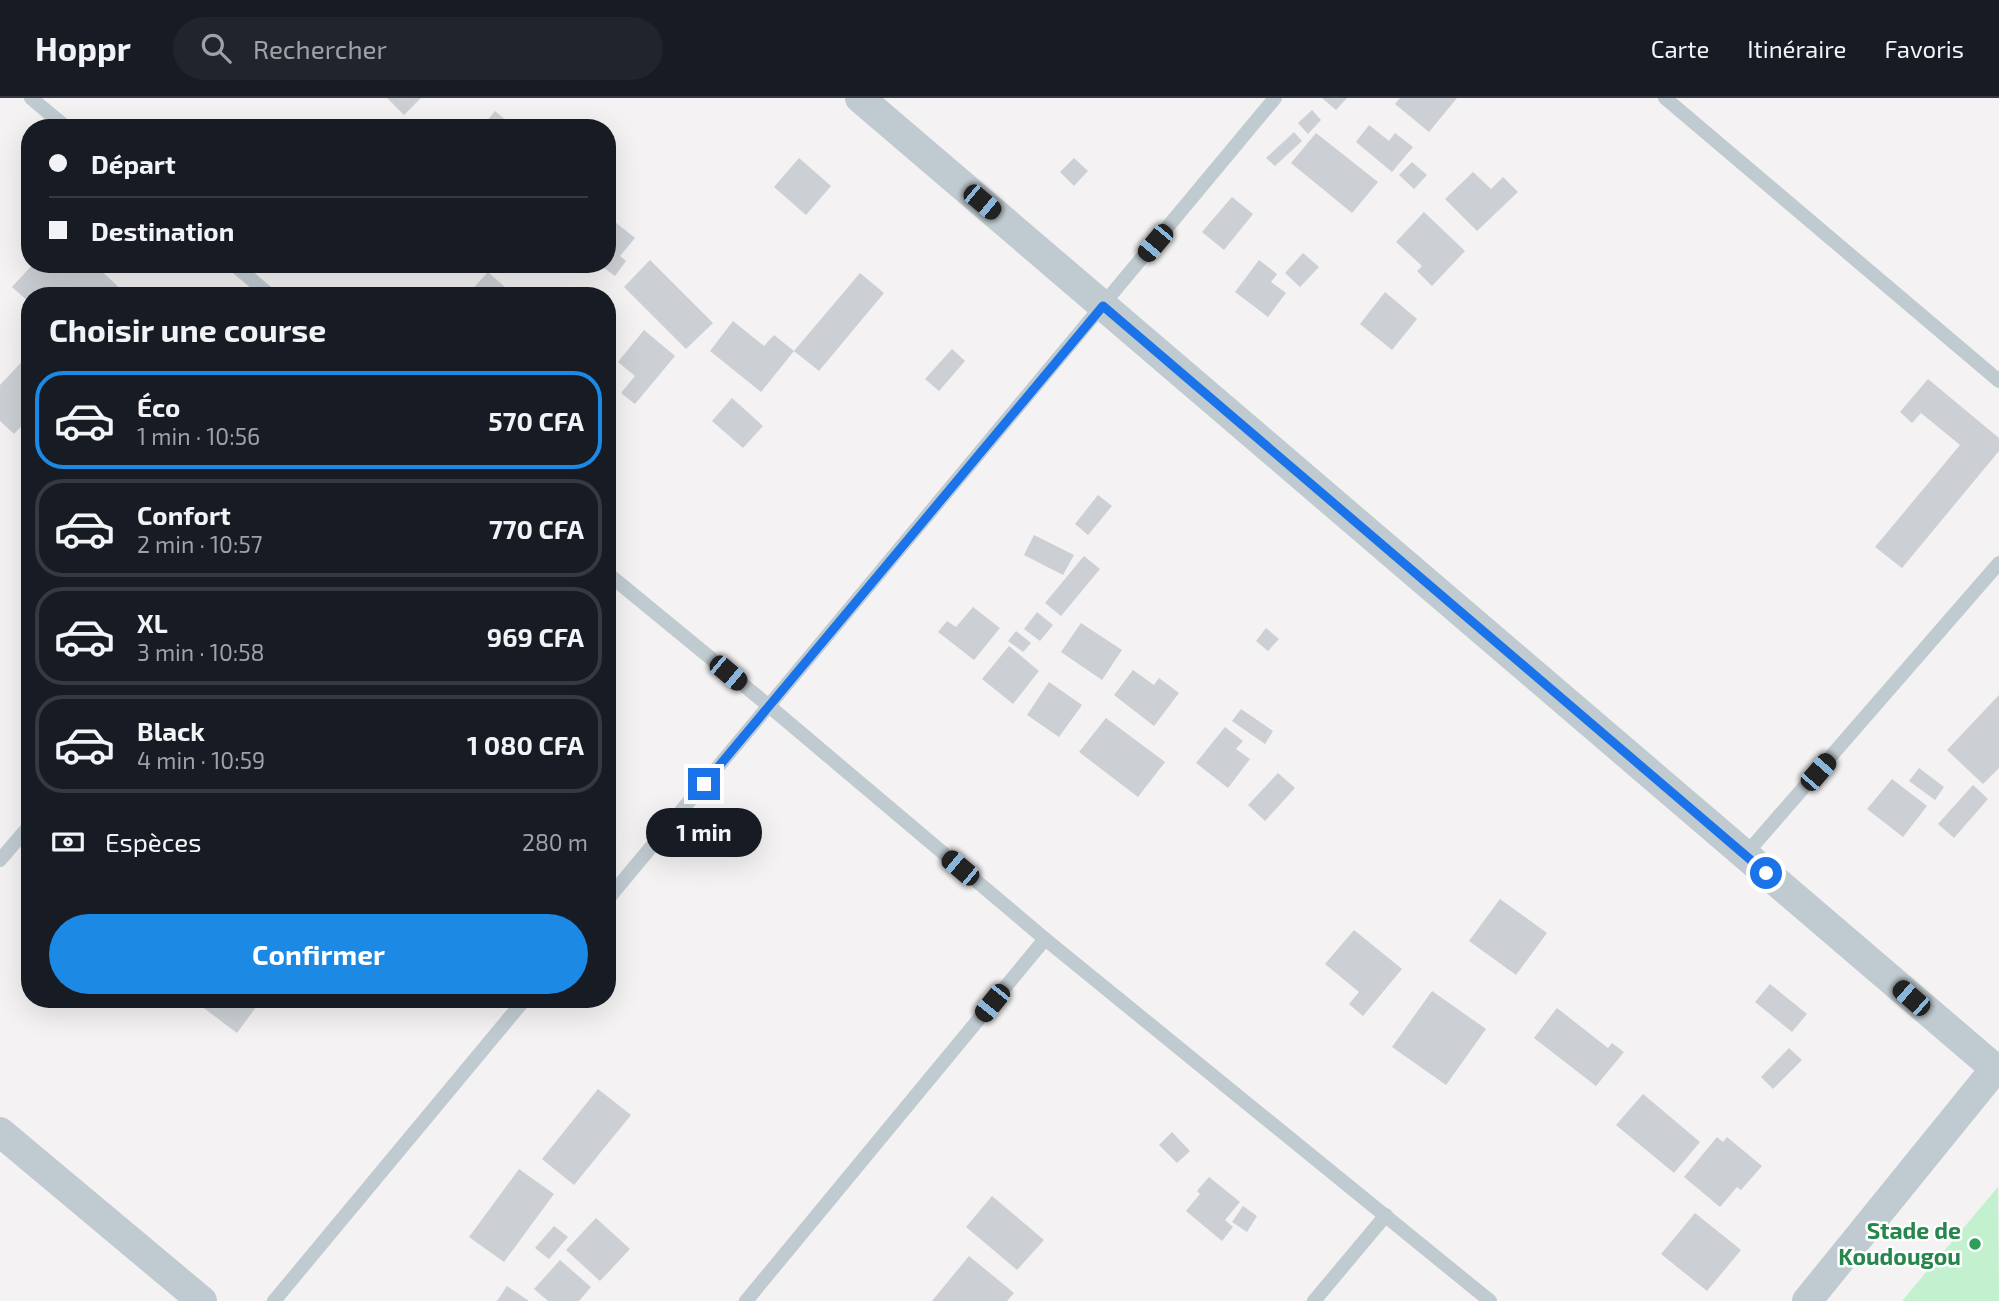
<!DOCTYPE html>
<html lang="fr">
<head>
<meta charset="utf-8">
<style>
  :root { --surface:#171b24; --page:#20242c; --text:#f1f3f6; --muted:#9ea1a6; --line:#363941; --accent:#1c89e5 }
  body { margin:0; font-family:"Exo 2",sans-serif; background:var(--page); color:var(--text); height:100vh; display:flex; flex-direction:column; font-size:26px; white-space:nowrap }
  * { box-sizing:border-box; margin:0 }
  p { font-size:23px; color:var(--muted) }
  .icon { flex:none; width:38px; height:38px; fill:none; stroke:currentColor; stroke-width:2; stroke-linecap:round; stroke-linejoin:round }
  .map { position:relative; flex:1; overflow:hidden }
  .sheet { position:absolute; left:21px; top:189px; width:595px; height:721px; display:flex; flex-direction:column; background:var(--surface); border-radius:28px; box-shadow:0 7px 28px #0002 }
  .sheet>* { flex:none }
  .guide { position:absolute; left:21px; top:21px; width:595px; height:154px; border-radius:28px; box-shadow:0 7px 28px #0002; display:grid; align-content:center; height:154px; padding:0 28px; background:var(--surface) }
  .end { position:absolute; width:32px; height:32px; margin:-16px; border:9px solid #1a73e8; background:#fff; box-shadow:0 0 0 4px #fff }
  .from { border-radius:50% }
  .bubble { position:absolute; height:49px; border-radius:24px; background:var(--surface); box-shadow:0 7px 28px #0002; font-size:23px; font-weight:700; line-height:49px; text-align:center }
  .car { position:absolute; width:21px; height:42px; margin:-21px -10px; border-radius:9px; box-shadow:0 0 5px 2px #0007; background:linear-gradient(#222 24%,#8ab4d8 0 40%,#222 0 76%,#8ab4d8 0 86%,#222 0) }
  .guide b { display:flex; align-items:center; gap:24px; height:66px; font-size:26px }
  .guide b+b { border-top:2px solid var(--line) }
  .guide i { width:18px; height:18px; background:var(--text) }
  ul { padding:0; list-style:none }
  li { display:flex; align-items:center; gap:21px; height:98px; margin:0 14px 10px; padding:0 14px; border:4px solid var(--line); border-radius:28px }
  li div { flex:1 }
  li b { display:block; font-size:26px }
  li em { font-style:normal; font-weight:700 }
  li.on { border-color:var(--accent) }
  li>.icon { width:63px; height:63px; stroke-width:1.5 }
  h2 { padding:0 28px; font-size:32px; line-height:84px }
  .pay { display:flex; align-items:center; gap:18px; height:77px; padding:0 28px; font-size:26px }
  .pay p { margin-inline-start:auto }
  .button { display:flex; gap:14px; margin-top:auto; padding:14px 28px }
  .button a { flex:1; height:80px; border-radius:42px; background:var(--accent); color:#fff; font-size:28px; font-weight:700; line-height:80px; text-align:center }
  header { display:flex; align-items:center; gap:42px; box-sizing:border-box; height:98px; padding:0 35px; background:var(--surface); border-bottom:2px solid var(--line) }
  header strong { font-size:33px }
  nav { display:flex; gap:38px; margin-inline-start:auto; font-size:24px }
  .search { width:490px; height:63px; background:var(--page); display:flex; align-items:center; gap:18px; box-sizing:border-box; padding:0 24px; border-radius:38px; color:var(--muted); font-size:26px }
  .map>svg:first-child { display:block }
  .green { fill:#c3f0cf }
  .building { fill:#ccd0d4 }
  .lines { fill:none; stroke-linecap:round; stroke-linejoin:round }
  .lane { stroke:#c0cbd1; stroke-width:14 }
  .street { stroke:#c0cbd1; stroke-width:30 }
  .route { stroke:#1a73e8; stroke-width:9 }
  .leisure-dot { fill:#2e9e5b; stroke:#fff; stroke-width:2.5 }
  .labels { text-anchor:middle; stroke-width:5; stroke-linejoin:round; paint-order:stroke }
  .leisure-label { font-size:23px; font-weight:bold; fill:#27864d; stroke:#fff; text-anchor:end }
</style>
</head>
<body>
<header>
<strong>Hoppr</strong>
<div class="search"><svg class="icon" aria-label="search" viewBox="0 0 24 24"><circle cx="10" cy="10" r="6"/><path d="M15 15l6 6"/></svg>Rechercher</div>
<nav><a>Carte</a><a>Itinéraire</a><a>Favoris</a></nav>
</header>
<div class="map">
<svg width="1999" height="1203" viewBox="0 0 1999 1203">
  <rect width="100%" height="100%" fill="#f4f2f2"/>
  <polygon class="green" points="1998,1089 1999,1203 1902,1203"/>
  <g class="building">
    <polygon points="387,0 421,0 404,17"/>
    <polygon points="1322,0 1347,0 1336,12"/>
    <polygon points="1400,0 1457,0 1429,34 1395,6"/>
    <polygon points="1312,12 1321,22 1308,36 1298,25"/>
    <polygon points="495,13 515,30 481,30"/>
    <polygon points="1369,27 1389,43 1395,35 1413,49 1392,74 1356,44"/>
    <polygon points="1294,34 1302,43 1275,68 1266,60"/>
    <polygon points="1316,35 1378,84 1352,115 1291,65"/>
    <polygon points="799,60 831,88 806,117 774,89"/>
    <polygon points="1074,60 1088,73 1074,88 1060,74"/>
    <polygon points="1412,64 1427,77 1414,91 1399,77"/>
    <polygon points="1473,74 1491,91 1503,79 1518,94 1477,133 1445,101"/>
    <polygon points="1232,99 1253,116 1224,152 1202,134"/>
    <polygon points="607,109 614,115 610,120 635,140 620,158 626,163 615,178 599,166 607,166"/>
    <polygon points="1424,114 1465,153 1432,188 1417,173 1422,168 1396,144"/>
    <polygon points="1303,155 1319,169 1300,189 1285,175"/>
    <polygon points="650,162 713,225 686,251 624,189"/>
    <polygon points="1259,162 1277,176 1271,184 1286,195 1268,219 1235,194"/>
    <polygon points="33,166 94,166 128,198 30,198 30,205 12,189"/>
    <polygon points="488,174 515,198 466,198"/>
    <polygon points="860,175 884,195 819,273 794,253"/>
    <polygon points="1385,194 1417,221 1392,252 1360,226"/>
    <polygon points="733,223 764,248 774,237 794,253 761,294 710,253"/>
    <polygon points="644,232 675,258 635,306 621,295 635,278 618,264"/>
    <polygon points="952,251 965,263 939,293 925,281"/>
    <polygon points="30,255 30,319 14,336 0,323 0,287"/>
    <polygon points="1928,281 1999,340 1999,353 1902,470 1875,449 1960,347 1921,315 1912,325 1900,314"/>
    <polygon points="732,300 763,328 743,350 712,323"/>
    <polygon points="1098,397 1112,408 1088,437 1075,426"/>
    <polygon points="1034,437 1074,457 1063,477 1024,457"/>
    <polygon points="1084,458 1100,471 1061,518 1045,505"/>
    <polygon points="973,509 1000,530 974,562 938,534 947,523 956,529"/>
    <polygon points="1037,514 1053,527 1040,543 1024,531"/>
    <polygon points="1081,525 1122,552 1102,582 1061,554"/>
    <polygon points="1266,530 1279,541 1268,553 1256,543"/>
    <polygon points="1016,533 1031,545 1023,554 1008,543"/>
    <polygon points="1009,548 1039,573 1013,606 982,581"/>
    <polygon points="1133,572 1154,587 1159,580 1179,595 1154,628 1114,597"/>
    <polygon points="1049,584 1082,607 1059,639 1027,617"/>
    <polygon points="1999,597 1999,670 1983,686 1947,652"/>
    <polygon points="1241,611 1273,633 1265,646 1232,623"/>
    <polygon points="1106,620 1165,664 1138,699 1079,654"/>
    <polygon points="1225,629 1243,643 1236,651 1250,661 1228,690 1196,665"/>
    <polygon points="1919,670 1944,689 1935,702 1909,683"/>
    <polygon points="1278,675 1295,690 1265,723 1248,707"/>
    <polygon points="1892,681 1927,708 1903,739 1867,711"/>
    <polygon points="1973,687 1988,701 1954,740 1938,726"/>
    <polygon points="1500,801 1547,835 1516,877 1469,843"/>
    <polygon points="1354,832 1402,871 1363,918 1349,906 1359,894 1325,866"/>
    <polygon points="1770,886 1807,916 1792,934 1755,904"/>
    <polygon points="1432,893 1486,931 1446,987 1392,949"/>
    <polygon points="206,901 262,901 237,935 201,908"/>
    <polygon points="1557,910 1608,950 1612,945 1624,954 1596,988 1534,940"/>
    <polygon points="1789,950 1802,962 1773,991 1761,979"/>
    <polygon points="598,991 631,1017 574,1087 542,1061"/>
    <polygon points="1643,996 1700,1044 1674,1075 1616,1027"/>
    <polygon points="1172,1034 1190,1053 1177,1065 1159,1047"/>
    <polygon points="1717,1039 1723,1044 1727,1039 1762,1068 1741,1092 1737,1089 1720,1109 1684,1079"/>
    <polygon points="519,1071 554,1096 504,1164 469,1139"/>
    <polygon points="1209,1079 1240,1104 1225,1122 1233,1129 1222,1143 1186,1113 1200,1096 1197,1093"/>
    <polygon points="992,1098 1044,1142 1017,1172 966,1129"/>
    <polygon points="1243,1108 1257,1118 1247,1134 1232,1124"/>
    <polygon points="1695,1115 1741,1152 1707,1193 1661,1156"/>
    <polygon points="596,1120 630,1151 600,1183 566,1152"/>
    <polygon points="554,1128 568,1139 549,1161 535,1150"/>
    <polygon points="969,1158 1014,1195 1007,1203 932,1203"/>
    <polygon points="560,1162 591,1189 579,1203 548,1203 534,1191"/>
    <polygon points="507,1188 529,1203 497,1203"/>
  </g>
  <g class="lines">
    <g class="lane">
      <polyline points="31,0 67,30"/>
      <polyline points="1665,0 1999,283"/>
      <polyline points="233,166 271,198"/>
      <polyline points="607,475 769,608 1045,841 1490,1203"/>
      <polyline points="1745,757 1999,465"/>
      <polyline points="0,762 30,727"/>
      <polyline points="607,802 1275,0"/>
      <polyline points="274,1203 525,901"/>
      <polyline points="746,1203 1045,841"/>
      <polyline points="1314,1203 1386,1117"/>
    </g>
    <g class="street">
      <polyline points="860,0 1999,974"/>
      <polyline points="0,1034 202,1203"/>
      <polyline points="1807,1203 1995,971"/>
    </g>
  </g>
  <g class="lines">
    <polyline class="route" points="704,686 1103,208 1766,775"/>
  </g>
  <circle class="leisure-dot" cx="1975" cy="1146" r="7"/>
  <g class="labels">
    <g class="leisure-label">
      <text x="1961" y="1141">Stade de<tspan x="1961" dy="26">Koudougou</tspan></text>
    </g>
  </g>
</svg>
<i class="end from" style="left:1766px;top:775px"></i>
<i class="end" style="left:704px;top:686px"></i>
<div class="bubble" style="left:646px;top:710px;width:116px">1 min</div>
<i class="car" style="left:982px;top:104px;rotate:130deg"></i>
<i class="car" style="left:1155px;top:145px;rotate:220deg"></i>
<i class="car" style="left:728px;top:575px;rotate:130deg"></i>
<i class="car" style="left:1818px;top:674px;rotate:41deg"></i>
<i class="car" style="left:960px;top:770px;rotate:310deg"></i>
<i class="car" style="left:1911px;top:900px;rotate:311deg"></i>
<i class="car" style="left:992px;top:905px;rotate:219deg"></i>
<div class="guide">
<b><i class="from"></i>Départ</b>
<b><i></i>Destination</b>
</div>
<section class="sheet">
<h2>Choisir une course</h2>
<ul>
<li class="on"><svg class="icon" aria-label="car" viewBox="0 0 24 24"><path d="M5 17H2v-5l4-1 3-4h7l3 4 3 1v5h-3M9 17h6M6 11h13"/><circle cx="7" cy="17" r="2"/><circle cx="17" cy="17" r="2"/></svg><div><b>Éco</b><p>1 min · 10:56</p></div><em>570 CFA</em></li>
<li><svg class="icon" aria-label="car" viewBox="0 0 24 24"><path d="M5 17H2v-5l4-1 3-4h7l3 4 3 1v5h-3M9 17h6M6 11h13"/><circle cx="7" cy="17" r="2"/><circle cx="17" cy="17" r="2"/></svg><div><b>Confort</b><p>2 min · 10:57</p></div><em>770 CFA</em></li>
<li><svg class="icon" aria-label="car" viewBox="0 0 24 24"><path d="M5 17H2v-5l4-1 3-4h7l3 4 3 1v5h-3M9 17h6M6 11h13"/><circle cx="7" cy="17" r="2"/><circle cx="17" cy="17" r="2"/></svg><div><b>XL</b><p>3 min · 10:58</p></div><em>969 CFA</em></li>
<li><svg class="icon" aria-label="car" viewBox="0 0 24 24"><path d="M5 17H2v-5l4-1 3-4h7l3 4 3 1v5h-3M9 17h6M6 11h13"/><circle cx="7" cy="17" r="2"/><circle cx="17" cy="17" r="2"/></svg><div><b>Black</b><p>4 min · 10:59</p></div><em>1 080 CFA</em></li>
</ul>
<div class="pay"><svg class="icon" aria-label="cash" viewBox="0 0 24 24"><path d="M3 7h18v10H3z"/><circle cx="12" cy="12" r="2"/></svg>Espèces<p>280 m</p></div>
<div class="button"><a>Confirmer</a></div>
</section>
</div>
</body>
</html>
